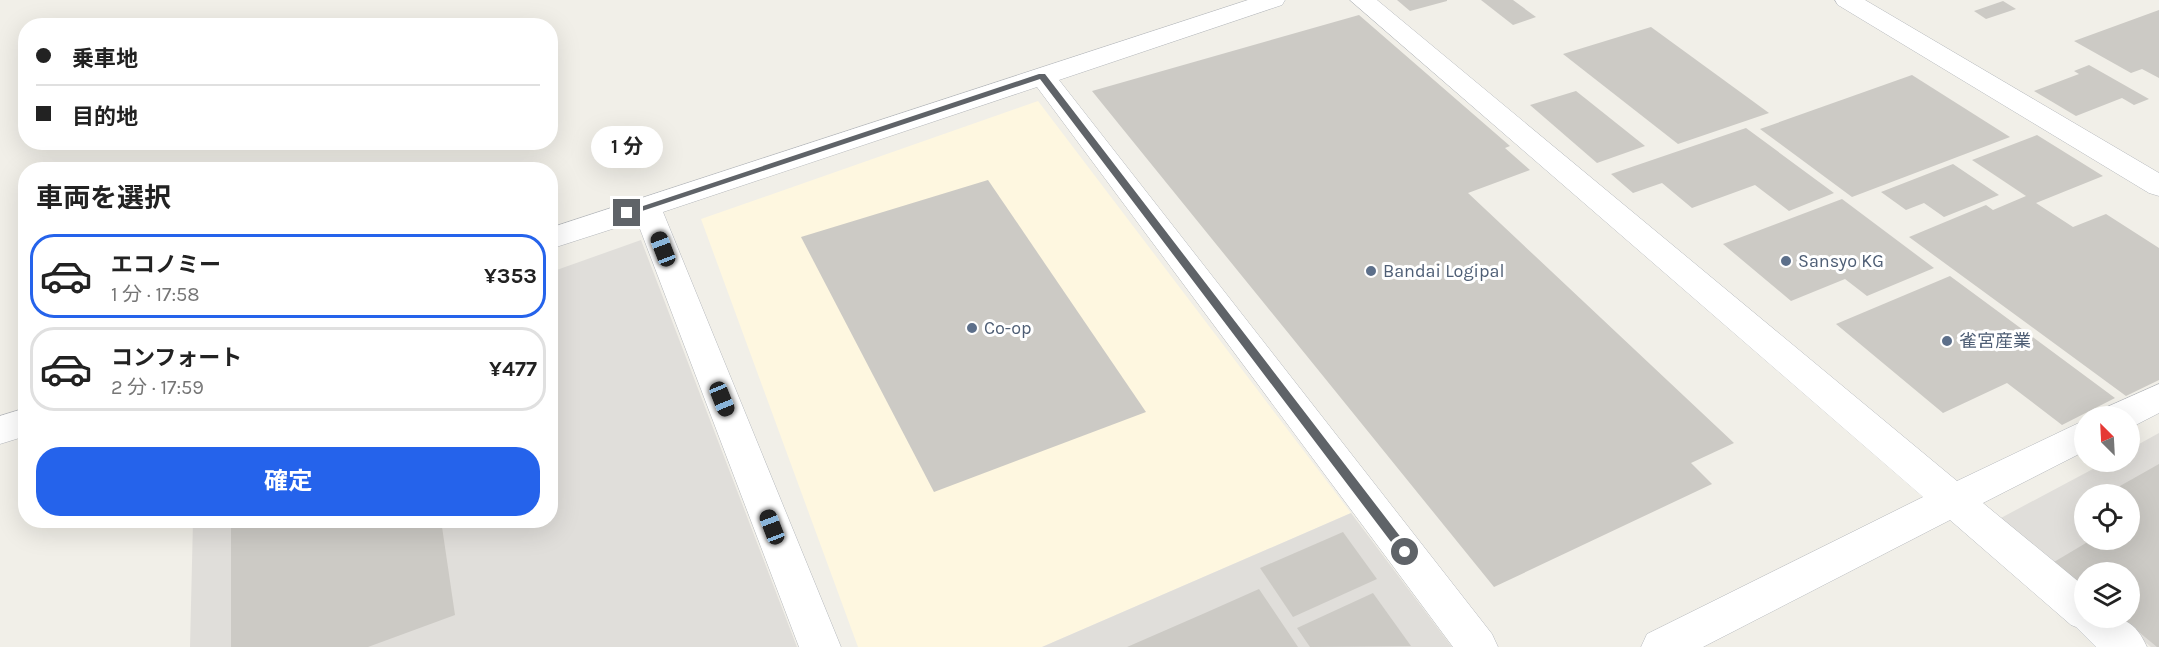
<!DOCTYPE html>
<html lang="ja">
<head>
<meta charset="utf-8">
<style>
  :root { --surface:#fff; --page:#f2f2f2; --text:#222; --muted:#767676; --line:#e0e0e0; --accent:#2563eb }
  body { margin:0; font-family:Karla,"Noto Sans JP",sans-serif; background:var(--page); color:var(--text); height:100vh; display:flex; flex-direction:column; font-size:22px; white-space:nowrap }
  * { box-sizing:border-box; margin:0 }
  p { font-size:20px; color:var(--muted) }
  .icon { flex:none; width:33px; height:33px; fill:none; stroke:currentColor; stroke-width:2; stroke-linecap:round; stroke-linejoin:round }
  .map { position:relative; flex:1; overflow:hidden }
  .drawer { position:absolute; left:18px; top:162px; width:540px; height:366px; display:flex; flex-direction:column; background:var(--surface); border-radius:24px; box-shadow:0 6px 24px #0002 }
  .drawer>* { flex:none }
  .top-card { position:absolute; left:18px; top:18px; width:540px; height:132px; border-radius:24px; box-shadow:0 6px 24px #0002; display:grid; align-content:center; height:132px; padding:0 18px; background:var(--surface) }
  .needle { width:39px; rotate:336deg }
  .fabs { position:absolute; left:2074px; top:406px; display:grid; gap:12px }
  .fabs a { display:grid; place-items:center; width:66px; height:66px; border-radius:50%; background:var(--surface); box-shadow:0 6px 24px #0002; font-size:30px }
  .end { position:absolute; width:27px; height:27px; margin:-14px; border:8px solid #5f6368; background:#fff; box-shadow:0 0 0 3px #fff }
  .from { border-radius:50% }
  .bubble { position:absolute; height:42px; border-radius:21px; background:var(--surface); box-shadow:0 6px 24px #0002; font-size:20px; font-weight:700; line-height:42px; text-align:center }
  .car { position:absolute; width:18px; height:36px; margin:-18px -9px; border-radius:8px; box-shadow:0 0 4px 2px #0007; background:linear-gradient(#222 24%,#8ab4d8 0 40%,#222 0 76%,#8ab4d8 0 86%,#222 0) }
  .top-card b { display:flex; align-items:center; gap:21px; height:57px; font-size:22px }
  .top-card b+b { border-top:2px solid var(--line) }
  .top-card i { width:15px; height:15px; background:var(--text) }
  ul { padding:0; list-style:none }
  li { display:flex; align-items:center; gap:18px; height:84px; margin:0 12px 9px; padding:0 6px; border:3px solid var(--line); border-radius:24px }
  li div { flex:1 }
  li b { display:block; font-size:22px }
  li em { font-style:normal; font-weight:700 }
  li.active { border-color:var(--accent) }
  li>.icon { width:54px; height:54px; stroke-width:1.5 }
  h2 { padding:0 18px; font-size:27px; line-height:72px }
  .action { display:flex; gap:12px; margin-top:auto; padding:12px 18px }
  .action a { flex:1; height:69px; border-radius:24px; background:var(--accent); color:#fff; font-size:24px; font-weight:700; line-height:69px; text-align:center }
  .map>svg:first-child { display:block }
  .commercial { fill:#fef7e0 }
  .industrial { fill:#e0deda; fill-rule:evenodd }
  .building { fill:#cccac5 }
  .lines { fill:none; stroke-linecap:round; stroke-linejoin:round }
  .minor-casing { stroke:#b5b8bc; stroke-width:1 }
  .minor { fill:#fff; fill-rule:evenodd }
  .route { fill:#5f6368 }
  .service-dot { fill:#5c6f8a; stroke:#fff; stroke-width:2 }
  .labels { text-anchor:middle; stroke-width:6; stroke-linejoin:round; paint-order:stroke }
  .service-label { font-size:18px; fill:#4e5e75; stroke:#fff; text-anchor:start }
</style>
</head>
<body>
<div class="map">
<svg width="2159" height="647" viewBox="0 0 2159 647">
  <rect width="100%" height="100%" fill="#f1efe8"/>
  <polygon class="commercial" points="1038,101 1351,513 1042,647 858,647 701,219"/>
  <g class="industrial">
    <polygon points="641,240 797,647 190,647 193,521 550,520 551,272"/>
    <path d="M 2159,433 L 2159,647 L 2151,647 L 2116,618 L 2130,618 L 2130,573 L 2085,573 L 2085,592 L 1999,519 L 2106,462 L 2130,462 L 2130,449 ZM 2085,495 L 2130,495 L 2130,540 L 2085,540 Z"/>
    <polygon points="1351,513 1452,647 1042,647"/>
  </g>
  <g class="building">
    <polygon points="1397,0 1447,0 1447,1 1410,11"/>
    <polygon points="1481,0 1513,0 1536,17 1513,25"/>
    <polygon points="2003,1 2016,9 1986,19 1974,11"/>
    <polygon points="2159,10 2159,78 2142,69 2131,73 2074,41"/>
    <polygon points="1359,15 1510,146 1505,148 1530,170 1468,193 1734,443 1691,463 1712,484 1494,587 1092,91"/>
    <polygon points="1651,27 1769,113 1678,144 1563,54"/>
    <polygon points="2089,65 2149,99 2134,105 2122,98 2076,116 2034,91 2079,74 2074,71"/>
    <polygon points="1912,75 2010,137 1852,197 1760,129"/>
    <polygon points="1576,91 1645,146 1597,163 1530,105"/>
    <polygon points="1746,128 1834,193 1789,211 1755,185 1692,208 1662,183 1633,193 1611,174"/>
    <polygon points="2037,135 2103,176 2036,203 2073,227 2106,214 2159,248 2159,380 2126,396 1909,237 1986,205 1993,210 2026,196 1972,160"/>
    <polygon points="1953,164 1999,195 1944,217 1924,203 1906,210 1881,192"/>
    <polygon points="988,180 1146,412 934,492 801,237"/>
    <polygon points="1842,199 1934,268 1867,296 1845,279 1791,301 1723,244"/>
    <polygon points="1950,276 2061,358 2115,398 2062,425 2007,383 1943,413 1836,324"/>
    <polygon points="2159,464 2159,647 2157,647 2122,618 2130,618 2130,573 2085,573 2085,587 2054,562 2091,540 2130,540 2130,495 2104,495"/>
    <polygon points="231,520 441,520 455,615 368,647 231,647"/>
    <polygon points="1343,532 1377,579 1293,617 1260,568"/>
    <polygon points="1259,589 1298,647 1127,647 1205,613"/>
    <polygon points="1373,593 1411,646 1310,647 1297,628"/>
  </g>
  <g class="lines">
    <defs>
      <g id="minor">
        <polygon points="1248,0 1285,0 1282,5 1059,80 1492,634 1498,647 1453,647 1037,87 663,212 841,647 799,647 637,221 550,249 550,228"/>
        <path d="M 1350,0 L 1377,0 L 1957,481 L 2085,420 L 2085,451 L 1983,503 L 2085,587 L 2085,618 C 2117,618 2132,614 2147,647 L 2096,647 L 2076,627 L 2071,625 L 1950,520 L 1703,647 L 1641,647 L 1647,634 L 1923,497 Z"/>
        <polygon points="1835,0 1865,0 2159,173 2159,196 2149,193 1838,5"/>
        <polygon points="2159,384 2159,413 2130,428 2130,417 2102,417 2107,407"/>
        <polygon points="26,408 26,436 0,444 0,416"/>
      </g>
    </defs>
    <use href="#minor" class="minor-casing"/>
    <use href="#minor" class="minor"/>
  </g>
  <polygon class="route" points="1039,74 1045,74 1409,548 1409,555 1401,555 1040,79 630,215 622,213"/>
  <g class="service-dot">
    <circle cx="1786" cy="261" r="6"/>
    <circle cx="1371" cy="271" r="6"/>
    <circle cx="972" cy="328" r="6"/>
    <circle cx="1947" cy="341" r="6"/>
  </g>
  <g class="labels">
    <g class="service-label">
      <text x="1798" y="267">Sansyo KG</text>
      <text x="1383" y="277">Bandai Logipal</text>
      <text x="984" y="334">Co-op</text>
      <text x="1959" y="347">雀宮産業</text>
    </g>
  </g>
</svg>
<div class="fabs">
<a><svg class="needle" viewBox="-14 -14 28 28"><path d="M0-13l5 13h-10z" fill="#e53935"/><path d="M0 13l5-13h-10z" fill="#767676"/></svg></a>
<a><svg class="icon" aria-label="locate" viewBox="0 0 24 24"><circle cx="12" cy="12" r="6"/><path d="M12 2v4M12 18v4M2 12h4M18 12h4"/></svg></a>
<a><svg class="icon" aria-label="layers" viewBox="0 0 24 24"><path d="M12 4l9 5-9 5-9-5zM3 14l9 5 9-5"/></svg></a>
</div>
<i class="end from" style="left:1405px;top:552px"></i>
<i class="end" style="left:627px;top:213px"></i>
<div class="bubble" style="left:591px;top:126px;width:72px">1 分</div>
<i class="car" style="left:663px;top:249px;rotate:339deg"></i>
<i class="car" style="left:722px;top:399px;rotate:158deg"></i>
<i class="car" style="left:772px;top:527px;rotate:339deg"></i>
<div class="top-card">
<b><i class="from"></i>乗車地</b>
<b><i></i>目的地</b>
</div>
<section class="drawer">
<h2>車両を選択</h2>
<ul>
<li class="active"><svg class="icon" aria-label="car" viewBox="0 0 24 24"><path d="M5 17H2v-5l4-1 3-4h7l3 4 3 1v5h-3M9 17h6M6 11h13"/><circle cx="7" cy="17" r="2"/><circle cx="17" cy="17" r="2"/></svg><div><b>エコノミー</b><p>1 分 · 17:58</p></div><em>¥353</em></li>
<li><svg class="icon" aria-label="car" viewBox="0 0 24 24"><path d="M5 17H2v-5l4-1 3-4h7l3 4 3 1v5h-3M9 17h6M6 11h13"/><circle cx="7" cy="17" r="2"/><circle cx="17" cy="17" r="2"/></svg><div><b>コンフォート</b><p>2 分 · 17:59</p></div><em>¥477</em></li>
</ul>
<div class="action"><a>確定</a></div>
</section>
</div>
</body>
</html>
